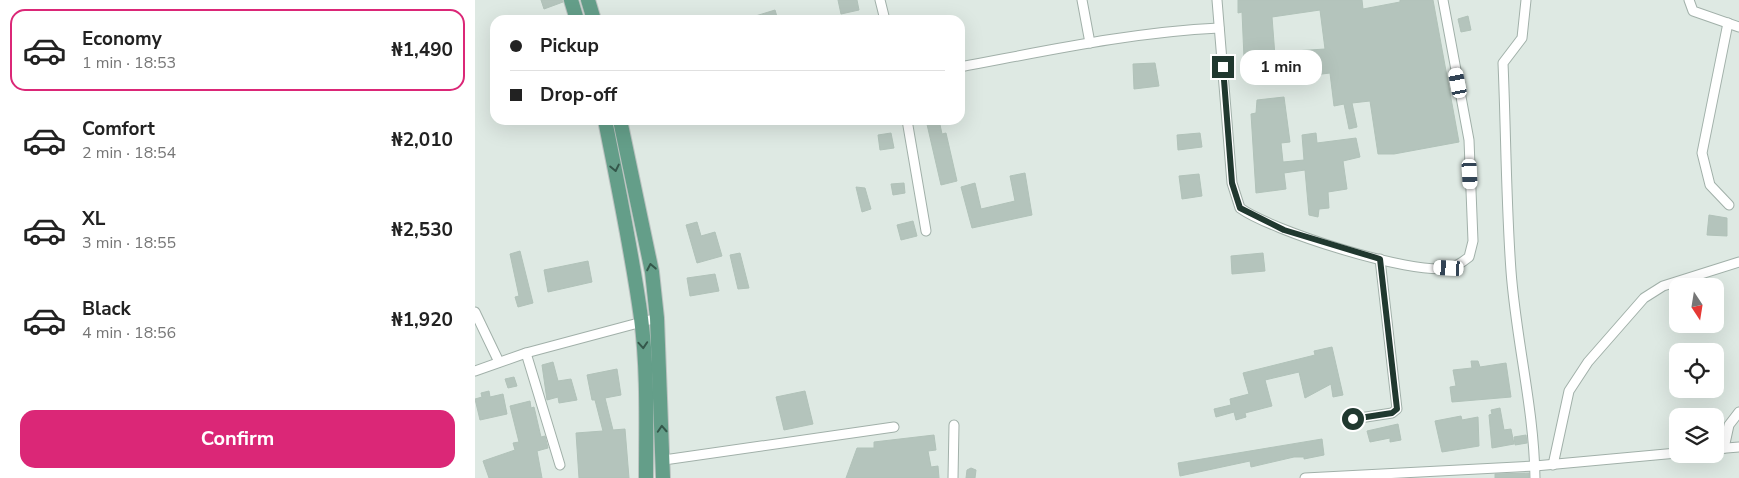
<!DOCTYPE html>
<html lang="en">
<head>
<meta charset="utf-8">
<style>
  :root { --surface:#fff; --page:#f2f2f2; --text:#222; --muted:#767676; --line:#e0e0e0; --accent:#db2777 }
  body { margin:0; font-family:"Nunito Sans",sans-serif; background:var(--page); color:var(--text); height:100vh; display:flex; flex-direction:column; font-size:19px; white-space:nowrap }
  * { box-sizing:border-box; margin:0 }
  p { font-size:16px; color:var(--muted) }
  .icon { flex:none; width:28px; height:28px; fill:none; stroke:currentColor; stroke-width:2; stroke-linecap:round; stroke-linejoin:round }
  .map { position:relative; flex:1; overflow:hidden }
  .panel { display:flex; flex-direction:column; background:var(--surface); width:475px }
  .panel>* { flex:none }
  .top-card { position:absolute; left:15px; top:15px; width:475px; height:110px; border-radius:15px; box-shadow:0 5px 20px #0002; display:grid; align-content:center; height:110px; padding:0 20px; background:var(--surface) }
  .needle { width:32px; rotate:168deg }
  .fabs { position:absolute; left:1194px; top:278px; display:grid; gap:10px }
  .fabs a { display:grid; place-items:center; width:55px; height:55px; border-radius:10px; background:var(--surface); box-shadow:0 5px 20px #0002; font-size:25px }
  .end { position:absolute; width:22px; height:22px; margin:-11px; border:6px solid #20382f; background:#fff; box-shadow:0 0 0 2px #fff }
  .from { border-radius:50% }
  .bubble { position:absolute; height:35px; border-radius:15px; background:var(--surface); box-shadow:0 5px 20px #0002; font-size:16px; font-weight:700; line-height:35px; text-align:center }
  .car { position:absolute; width:15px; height:30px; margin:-15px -8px; border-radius:6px; box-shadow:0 0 4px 1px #0007; background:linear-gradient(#fff 24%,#345 0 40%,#fff 0 76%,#345 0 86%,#fff 0) }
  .top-card b { display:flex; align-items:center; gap:18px; height:48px; font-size:19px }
  .top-card b+b { border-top:1px solid var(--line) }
  .top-card i { width:12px; height:12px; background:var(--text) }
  ul { padding:9px 0 0; list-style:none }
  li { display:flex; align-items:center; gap:15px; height:82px; margin:0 10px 8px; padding:0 10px; border:2px solid transparent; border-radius:15px }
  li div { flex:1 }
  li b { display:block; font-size:19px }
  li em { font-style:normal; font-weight:700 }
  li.on { border-color:var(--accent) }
  li>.icon { width:45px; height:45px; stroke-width:1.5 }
  .action { display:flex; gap:10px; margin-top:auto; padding:10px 20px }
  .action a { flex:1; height:58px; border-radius:15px; background:var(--accent); color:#fff; font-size:20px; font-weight:700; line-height:58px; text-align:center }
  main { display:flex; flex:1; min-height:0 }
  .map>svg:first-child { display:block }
  .building { fill:#b4c4bc; stroke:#b1c2b9 }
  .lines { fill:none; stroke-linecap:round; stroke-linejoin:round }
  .minor-casing { stroke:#a1b0a9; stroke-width:11 }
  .primary-casing { stroke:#bcc3c1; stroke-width:16 }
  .minor { stroke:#fff; stroke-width:9 }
  .primary { stroke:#649e89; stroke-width:14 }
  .oneway { stroke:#34574a }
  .route { stroke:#20382f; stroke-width:6 }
</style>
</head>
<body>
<main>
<section class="panel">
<ul>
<li class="on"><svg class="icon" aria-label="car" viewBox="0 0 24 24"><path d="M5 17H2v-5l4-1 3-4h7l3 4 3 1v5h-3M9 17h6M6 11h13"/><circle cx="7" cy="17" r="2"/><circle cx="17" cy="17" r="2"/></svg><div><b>Economy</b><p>1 min · 18:53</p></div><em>₦1,490</em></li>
<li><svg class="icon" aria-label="car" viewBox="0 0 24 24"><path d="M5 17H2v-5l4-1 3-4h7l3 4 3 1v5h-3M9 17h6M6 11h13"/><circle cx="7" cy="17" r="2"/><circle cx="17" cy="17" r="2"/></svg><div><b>Comfort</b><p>2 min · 18:54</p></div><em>₦2,010</em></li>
<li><svg class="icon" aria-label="car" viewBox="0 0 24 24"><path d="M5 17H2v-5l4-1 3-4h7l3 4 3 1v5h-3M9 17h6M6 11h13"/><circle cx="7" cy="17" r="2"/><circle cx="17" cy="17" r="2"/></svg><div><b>XL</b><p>3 min · 18:55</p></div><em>₦2,530</em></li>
<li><svg class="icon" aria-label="car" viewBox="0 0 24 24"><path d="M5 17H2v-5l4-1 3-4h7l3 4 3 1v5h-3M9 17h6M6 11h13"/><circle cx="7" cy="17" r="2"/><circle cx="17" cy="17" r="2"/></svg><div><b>Black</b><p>4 min · 18:56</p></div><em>₦1,920</em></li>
</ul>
<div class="action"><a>Confirm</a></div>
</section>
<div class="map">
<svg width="1264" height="478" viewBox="0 0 1264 478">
  <rect width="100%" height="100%" fill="#dee9e3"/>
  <g class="building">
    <polygon points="66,0 87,0 88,2 69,9"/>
    <polygon points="363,0 382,0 384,10 366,14"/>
    <polygon points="763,0 887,0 888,9 925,2 925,0 958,0 984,142 919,154 903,154 895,101 877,103 882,127 874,129 869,104 859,106 855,73 808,79 804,52 850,49 845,10 797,17 800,56 769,58 767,12 763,13"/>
    <polygon points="300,10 303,20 274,20 274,18"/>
    <polygon points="993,16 996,30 986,32 983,19"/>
    <polygon points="680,63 684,86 659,89 658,64"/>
    <polygon points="809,97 815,142 806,143 808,162 829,160 827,135 841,133 842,143 881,138 885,157 868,161 872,189 853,192 854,208 844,209 843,217 834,215 830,170 809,173 811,189 781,193 776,114 781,113 782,100"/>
    <polygon points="451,120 464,120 467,134 471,133 482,181 466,185"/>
    <polygon points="416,133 419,148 405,150 403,135"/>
    <polygon points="725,133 727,147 703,150 702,135"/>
    <polygon points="550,173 557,215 497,228 486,187 500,183 506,209 540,201 535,176"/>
    <polygon points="724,174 727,196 707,199 704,176"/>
    <polygon points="429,183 430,193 418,195 416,184"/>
    <polygon points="381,187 390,188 396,209 387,212"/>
    <polygon points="1234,215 1252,218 1252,236 1232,235"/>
    <polygon points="438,221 442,236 426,240 422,225"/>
    <polygon points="222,222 226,236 240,232 247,256 222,263 211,225"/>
    <polygon points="45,251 58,303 43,307 40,297 44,296 35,254"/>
    <polygon points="265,253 274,288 263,289 255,255"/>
    <polygon points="788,253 790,271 757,274 756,256"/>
    <polygon points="113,261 117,282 73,292 69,270"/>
    <polygon points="240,274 244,291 215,296 212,278"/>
    <polygon points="857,347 868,395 858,397 856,384 830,398 824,372 790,380 797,406 770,413 771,417 761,420 759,412 741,417 739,409 756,405 755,399 774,394 768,373 840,355 839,351"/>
    <polygon points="996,361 1003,361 1005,367 1031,363 1036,397 977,402 975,387 981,386 978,370 997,368"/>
    <polygon points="78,362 83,381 96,379 102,400 84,403 83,397 72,400 67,365"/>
    <polygon points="142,369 146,395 130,398 138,430 150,429 154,478 104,478 101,433 128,431 120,400 117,400 112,375"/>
    <polygon points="39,377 42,386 33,388 30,379"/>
    <polygon points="14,391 15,397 28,394 32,414 5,420 0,399 7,397 6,393"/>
    <polygon points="330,391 338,424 309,430 301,397"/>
    <polygon points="55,401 56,408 59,407 66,437 70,436 73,448 62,451 67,478 14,478 8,461 40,450 38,443 44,442 35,406"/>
    <polygon points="1025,408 1029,430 1036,429 1039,444 1017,448 1014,415 1017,414 1016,410"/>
    <polygon points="986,416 987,420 1003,417 1004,446 967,452 960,421"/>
    <polygon points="923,424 926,440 915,442 915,438 895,442 892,431"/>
    <polygon points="459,435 461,450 453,451 456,467 463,466 464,478 371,478 382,448 399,448 399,442"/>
    <polygon points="1051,435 1052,443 1040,445 1039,437"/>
    <polygon points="847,439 849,455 829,459 829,457 819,457 776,467 775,461 705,476 703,463"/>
    <polygon points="496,468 501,470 500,478 491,478 492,470"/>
    <polygon points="1054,473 1054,478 1020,478 1020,474"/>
  </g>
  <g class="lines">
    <defs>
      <g id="minor">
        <polyline points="405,0 410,20"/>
        <polyline points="607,0 615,43"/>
        <path d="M 742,0 L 757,183 L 765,208 C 797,231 935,275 974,268 C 981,267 989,261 994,257 L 998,241 L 994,140 L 968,0"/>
        <path d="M 1051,0 L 1047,38 L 1028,63 C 1031,132 1031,202 1036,271 C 1041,340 1059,408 1060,478"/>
        <polyline points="1214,0 1218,11 1264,27"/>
        <polyline points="1253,23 1227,153 1235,185 1254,205"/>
        <path d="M 485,67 C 571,51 657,32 744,28"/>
        <polyline points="432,120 451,231"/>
        <polyline points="0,312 24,362"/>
        <polyline points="51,353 85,465"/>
        <polyline points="0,371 51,353 182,318"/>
        <polyline points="878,419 917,413 922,409 905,259"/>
        <polyline points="1249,448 1254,425 1264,412"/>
        <polyline points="1240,449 1264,447"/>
        <polyline points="189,460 419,427"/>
        <polyline points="1078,465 1094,391 1113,362 1169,298 1188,286 1264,262"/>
        <polyline points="478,478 479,425"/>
        <polyline points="830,478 1060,466 1202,453"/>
      </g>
      <g id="primary">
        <polyline points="96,0 102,20"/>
        <polyline points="113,0 119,20"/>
        <path d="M 130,120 C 143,186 157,252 166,318 C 173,371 171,425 171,478"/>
        <polyline points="145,120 177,272 182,318 188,478"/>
      </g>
    </defs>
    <use href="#minor" class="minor-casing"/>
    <use href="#primary" class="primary-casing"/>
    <use href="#minor" class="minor"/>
    <use href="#primary" class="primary"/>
  </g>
  <defs><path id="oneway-chevron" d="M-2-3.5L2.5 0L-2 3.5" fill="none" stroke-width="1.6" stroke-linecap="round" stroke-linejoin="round" transform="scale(1.25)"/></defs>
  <g class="oneway">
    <use href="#oneway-chevron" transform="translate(140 168) rotate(78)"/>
    <use href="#oneway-chevron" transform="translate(176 267) rotate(-101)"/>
    <use href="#oneway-chevron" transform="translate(168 345) rotate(86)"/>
    <use href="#oneway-chevron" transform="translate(187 429) rotate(-93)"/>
  </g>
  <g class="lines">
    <polyline class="route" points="748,67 757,183 765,208 809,230 905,259 922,409 917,413 878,419"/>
  </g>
</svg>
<div class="fabs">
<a><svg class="needle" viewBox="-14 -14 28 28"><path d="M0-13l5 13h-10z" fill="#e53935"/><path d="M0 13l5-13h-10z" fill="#767676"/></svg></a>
<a><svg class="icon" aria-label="locate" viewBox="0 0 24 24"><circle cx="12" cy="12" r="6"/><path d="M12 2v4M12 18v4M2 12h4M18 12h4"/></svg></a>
<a><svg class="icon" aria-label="layers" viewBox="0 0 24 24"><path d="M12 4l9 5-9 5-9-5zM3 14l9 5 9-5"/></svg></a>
</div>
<i class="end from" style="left:878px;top:419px"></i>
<i class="end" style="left:748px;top:67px"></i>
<div class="bubble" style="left:765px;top:50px;width:82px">1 min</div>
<i class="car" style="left:983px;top:83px;rotate:349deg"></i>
<i class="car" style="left:995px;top:174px;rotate:177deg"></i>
<i class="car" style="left:974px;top:268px;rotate:273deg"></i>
<div class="top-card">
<b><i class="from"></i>Pickup</b>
<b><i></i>Drop-off</b>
</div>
</div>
</main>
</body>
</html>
